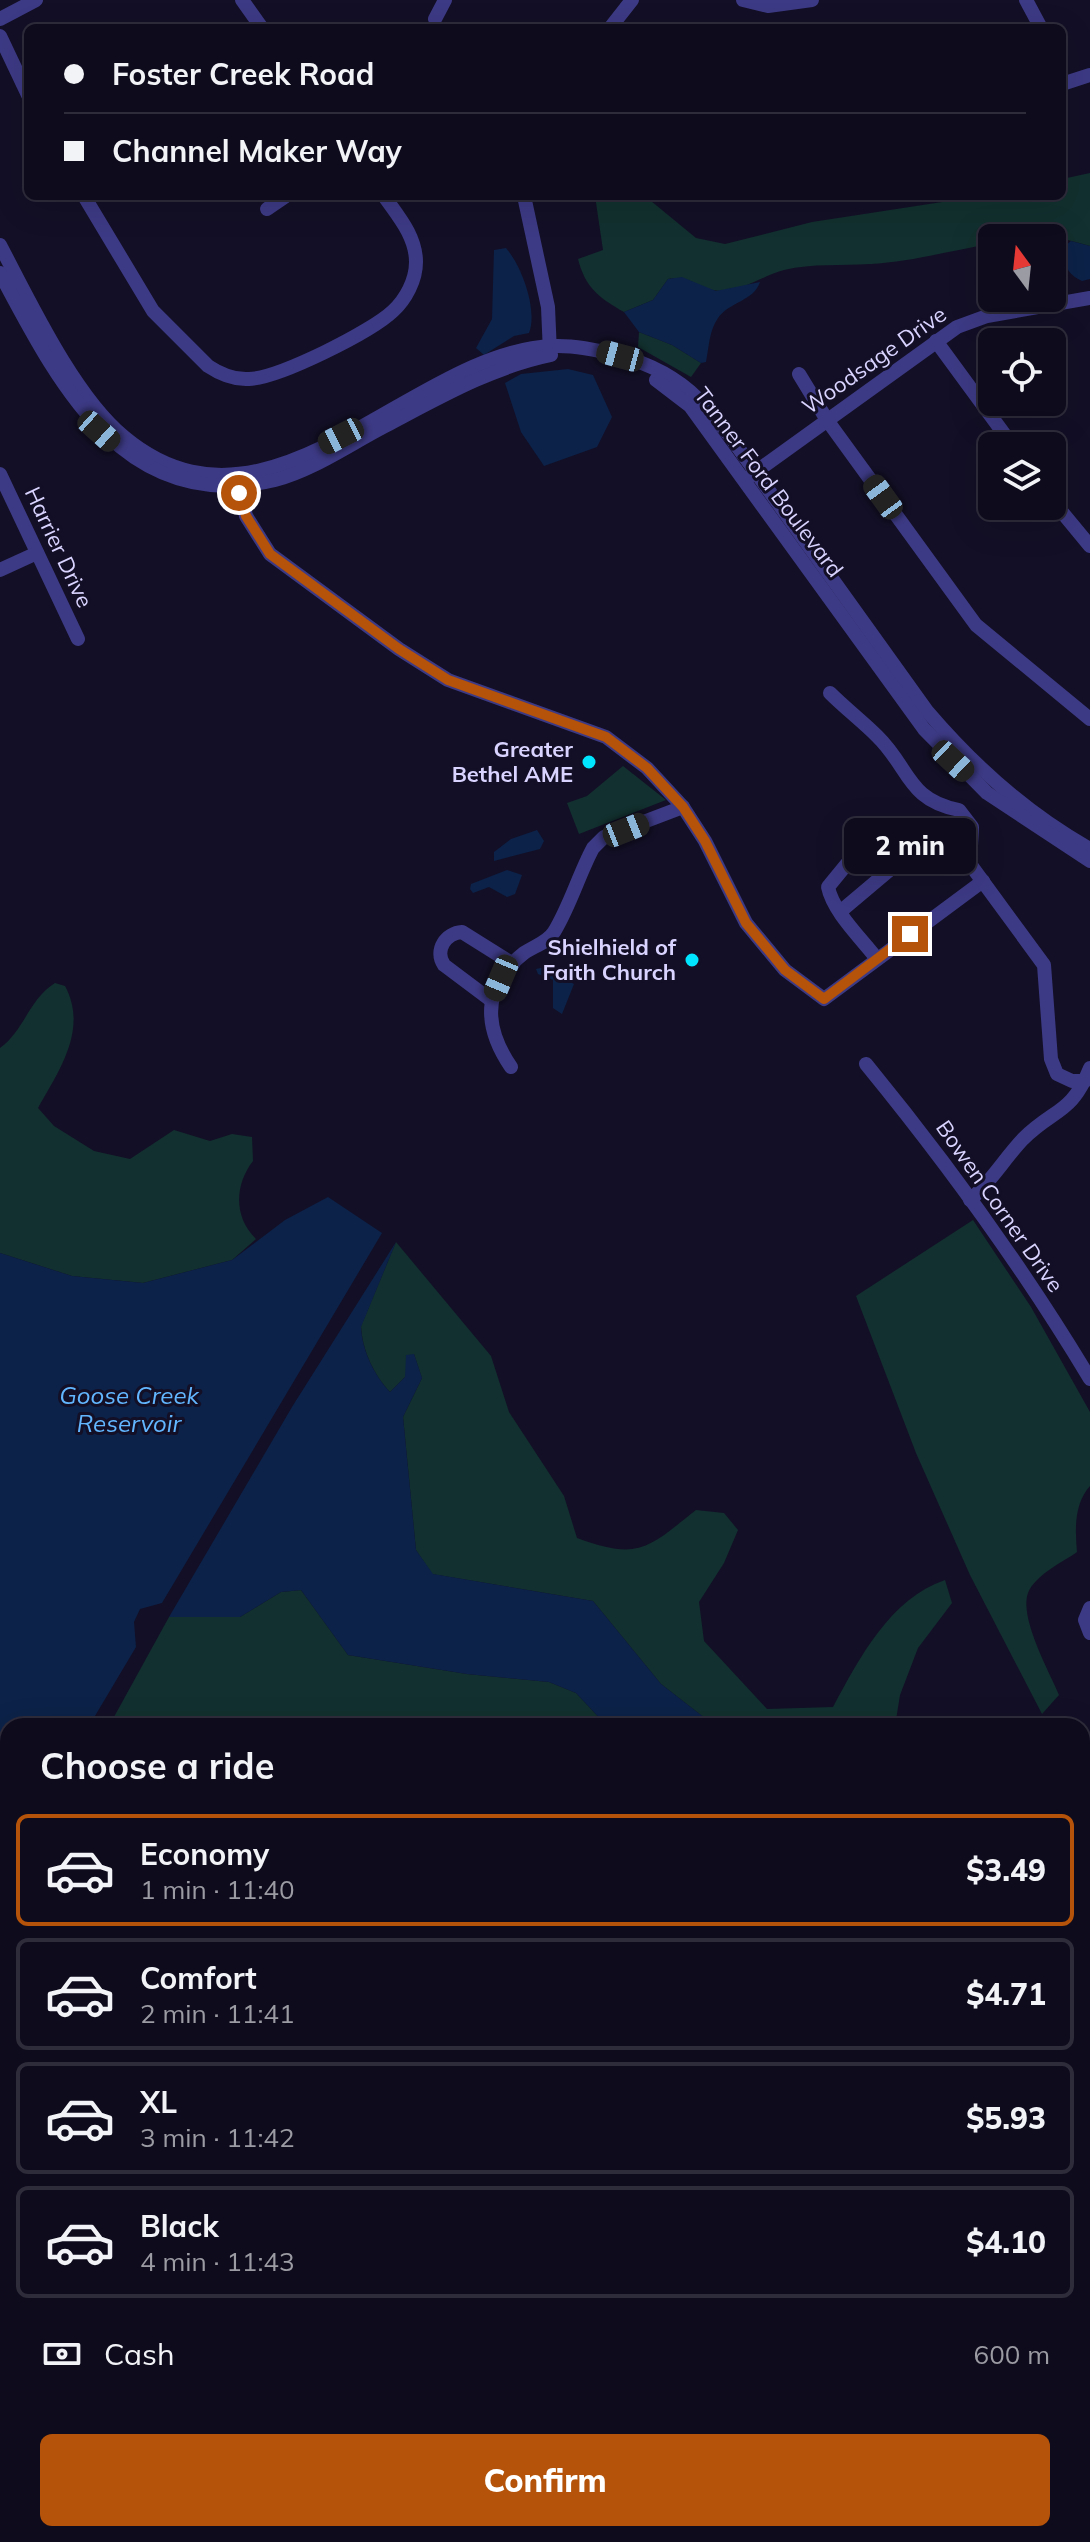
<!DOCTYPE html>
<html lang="en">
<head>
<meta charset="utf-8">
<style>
  :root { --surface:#0e0b1c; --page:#171425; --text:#f1f3f6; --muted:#9b9ba3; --line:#2e2b3b; --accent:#b45309 }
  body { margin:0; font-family:Mulish,sans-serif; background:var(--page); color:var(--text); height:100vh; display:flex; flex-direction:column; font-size:30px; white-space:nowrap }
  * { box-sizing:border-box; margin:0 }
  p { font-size:26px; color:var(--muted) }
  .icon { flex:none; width:44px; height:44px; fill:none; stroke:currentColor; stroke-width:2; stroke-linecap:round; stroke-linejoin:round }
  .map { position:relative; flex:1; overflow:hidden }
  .drawer { position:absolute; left:0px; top:1718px; width:1090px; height:824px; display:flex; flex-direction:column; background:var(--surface); border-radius:24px 24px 0 0; box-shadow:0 8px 32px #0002,0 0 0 2px var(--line) }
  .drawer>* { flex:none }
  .top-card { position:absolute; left:24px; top:24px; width:1042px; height:176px; border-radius:12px; box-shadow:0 8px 32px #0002,0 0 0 2px var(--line); display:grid; align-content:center; height:176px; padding:0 40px; background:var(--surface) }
  .needle { width:52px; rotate:345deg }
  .tools { position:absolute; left:978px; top:224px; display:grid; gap:16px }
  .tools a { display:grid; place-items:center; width:88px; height:88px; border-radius:12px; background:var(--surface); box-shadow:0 8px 32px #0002,0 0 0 2px var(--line); font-size:40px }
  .end { position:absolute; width:36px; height:36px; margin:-18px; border:10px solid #b45309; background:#fff; box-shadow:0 0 0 4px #fff }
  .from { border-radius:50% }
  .bubble { position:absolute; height:56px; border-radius:12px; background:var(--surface); box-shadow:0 8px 32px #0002,0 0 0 2px var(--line); font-size:26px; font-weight:800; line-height:56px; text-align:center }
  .car { position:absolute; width:24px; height:48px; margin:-24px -12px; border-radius:10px; box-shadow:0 0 6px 2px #0007; background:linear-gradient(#222 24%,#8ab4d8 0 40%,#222 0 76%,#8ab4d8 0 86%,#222 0) }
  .top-card b { display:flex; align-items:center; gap:28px; height:76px; font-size:30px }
  .top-card b+b { border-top:2px solid var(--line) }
  .top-card i { width:20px; height:20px; background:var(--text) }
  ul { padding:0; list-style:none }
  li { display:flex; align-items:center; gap:24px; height:112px; margin:0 16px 12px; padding:0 24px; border:4px solid var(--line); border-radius:12px }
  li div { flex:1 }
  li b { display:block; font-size:30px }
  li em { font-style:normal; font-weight:800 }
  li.on { border-color:var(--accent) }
  li>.icon { width:72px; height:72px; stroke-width:1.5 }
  h2 { padding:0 40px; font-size:36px; line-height:96px }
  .pay { display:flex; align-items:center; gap:20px; height:88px; padding:0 40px; font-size:30px }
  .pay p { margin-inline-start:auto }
  .action { display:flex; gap:16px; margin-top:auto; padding:16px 40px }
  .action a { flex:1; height:92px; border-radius:12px; background:var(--accent); color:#fff; font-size:32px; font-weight:800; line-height:92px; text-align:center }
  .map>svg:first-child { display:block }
  .green { fill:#12302f }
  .water { fill:#0c2248 }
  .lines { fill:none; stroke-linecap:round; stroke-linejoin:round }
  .stream { stroke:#0c2248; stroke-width:3 }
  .minor { stroke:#3d3a85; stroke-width:14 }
  .route { stroke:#b45309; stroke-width:10 }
  .poi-dot { fill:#00e5ff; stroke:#130f26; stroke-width:3 }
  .labels { text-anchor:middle; stroke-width:6; stroke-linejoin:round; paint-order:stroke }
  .street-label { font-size:22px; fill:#d9d4ff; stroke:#130f26 }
  .poi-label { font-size:22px; font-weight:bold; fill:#d9d4ff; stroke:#130f26; text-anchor:end }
  .water-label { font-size:24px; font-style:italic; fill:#62b6ff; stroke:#130f26 }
</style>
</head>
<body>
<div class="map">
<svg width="1090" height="2542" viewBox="0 0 1090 2542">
  <rect width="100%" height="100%" fill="#130f26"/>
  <g class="green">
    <path d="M 1090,173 L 1090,246 L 1053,236 L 992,238 L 992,244 C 951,250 912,262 870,264 C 841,266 813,263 784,270 C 762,276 745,290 721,291 C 701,291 688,276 668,279 L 653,300 L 624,312 C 599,298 585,287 578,259 L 603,250 L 595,196 L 645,196 L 696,238 L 725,244 L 812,222 L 981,196 L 1062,196 L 1062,179 Z"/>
    <polygon points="639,332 672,345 701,363 691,377 638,347"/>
    <polygon points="623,766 666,800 579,834 567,803 587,796"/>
    <path d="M 55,983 L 65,986 C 88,1029 60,1069 38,1108 L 54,1126 L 94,1151 L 130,1159 L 174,1130 L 210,1141 L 232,1134 L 252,1137 L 253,1161 C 235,1184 233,1217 256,1239 L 232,1260 L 143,1283 L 72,1276 L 0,1253 L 0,1048 C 24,1031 29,999 55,983 Z"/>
    <path d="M 973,1220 L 1031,1307 L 1090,1412 L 1090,1486 C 1074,1504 1075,1529 1077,1552 C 1063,1562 1035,1575 1028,1593 C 1019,1618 1049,1671 1059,1695 L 1042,1714 L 970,1575 L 916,1453 L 856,1296 Z"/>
    <path d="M 396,1242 L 491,1356 L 509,1412 L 564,1496 L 577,1538 C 639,1561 648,1548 696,1510 L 724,1513 L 738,1530 L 724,1563 L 699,1602 L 704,1641 L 767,1709 L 833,1707 C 860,1657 890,1599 945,1580 L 952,1603 L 918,1648 L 900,1695 L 895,1726 L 715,1726 L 661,1684 L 593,1601 L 432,1574 L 416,1550 L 403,1417 L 422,1378 L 414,1354 L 405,1377 L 390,1392 C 374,1375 362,1350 361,1326 Z"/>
    <polygon points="301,1590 348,1655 467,1674 549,1682 576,1693 607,1726 109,1726 169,1617 240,1617 281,1592"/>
    <polygon points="8,1908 8,2142 0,2140 0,1923"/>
    <polygon points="1082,2088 1090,2095 1090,2376 1082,2380"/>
    <polygon points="1090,2494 1090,2542 879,2542 914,2534 1082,2534 1082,2501"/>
    <polygon points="185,2534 644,2534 630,2542 188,2542"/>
  </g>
  <g class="water">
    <path d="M 1071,241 L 1090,246 L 1090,279 L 1082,281 C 1065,273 1062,261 1066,245 Z"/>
    <path d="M 506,248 C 522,266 538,311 529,333 L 514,336 L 484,355 L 476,348 L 492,319 L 494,250 Z"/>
    <path d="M 682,277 L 716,291 L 760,282 C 754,301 729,302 718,318 C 709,331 709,347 706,362 L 701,363 L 672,345 L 639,332 L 624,312 L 653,300 L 668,279 Z"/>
    <polygon points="568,369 593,375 612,417 597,447 544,466 521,432 505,383 521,374"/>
    <polygon points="537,830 544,841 540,849 494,861 494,852 511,839"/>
    <polygon points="507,870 522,875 515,894 507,897 489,887 473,893 470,889 471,884"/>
    <polygon points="545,967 574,984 562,1014 553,1008 553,980 538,974 536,969"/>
    <polygon points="328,1197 382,1233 162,1603 140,1609 134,1622 136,1647 89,1726 8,1726 8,1860 0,1874 0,1253 72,1276 143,1283 232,1260 285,1220"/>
    <path d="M 396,1242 L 361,1327 C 362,1350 374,1375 390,1392 L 405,1377 L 406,1355 L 414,1354 L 422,1378 L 403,1417 L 416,1550 L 433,1574 L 593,1601 L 661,1684 L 715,1726 L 607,1726 L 576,1693 L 549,1682 L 467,1674 L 348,1655 L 301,1590 L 281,1592 L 240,1617 L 169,1617 L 292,1407 Z"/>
    <polygon points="1082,1961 1090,1971 1090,2095 1082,2088"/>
    <polygon points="1090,2376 1090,2494 1082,2501 1082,2380"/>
    <polygon points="644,2534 914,2534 879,2542 630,2542"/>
  </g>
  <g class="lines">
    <g class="stream">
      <polyline points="1082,1916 1090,1911"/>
      <polyline points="350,2534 356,2542"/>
      <polyline points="566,2534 573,2542"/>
    </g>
    <g class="minor">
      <polyline points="242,0 262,28"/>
      <polyline points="743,0 768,6 812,0"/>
      <polyline points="1026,0 1041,28"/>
      <polyline points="0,19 36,0"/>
      <polyline points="435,19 445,0"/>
      <polyline points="610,28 632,0"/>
      <polyline points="0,36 28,95"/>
      <polyline points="1062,84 1090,75"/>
      <path d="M 84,196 L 153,311 L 208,366 C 220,374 234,380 249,379 C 279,378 371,332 393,311 C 406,299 416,280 416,262 C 416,236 398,216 384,196"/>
      <polyline points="524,196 548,307 550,353"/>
      <polyline points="267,209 286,196"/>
      <path d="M 0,245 C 30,302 74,396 124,437 C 269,558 411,351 553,346 C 574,345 598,350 618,355 C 647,363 676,377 697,398 C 709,409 719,423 729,435 L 927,711 C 974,766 1027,814 1090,849"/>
      <path d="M 0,273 C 59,384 125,516 275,480 C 314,470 353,442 389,424 C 442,396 493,367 551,355"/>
      <polyline points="936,341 1013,446"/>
      <polyline points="799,374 827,420 976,625 1090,719"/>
      <polyline points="656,380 690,406 924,729 987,793 1090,861"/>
      <polyline points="0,474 78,639"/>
      <polyline points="750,476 957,327 987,316 1090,298"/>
      <polyline points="237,478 246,516 270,554 399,649 448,680 606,737 647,768 683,807 705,841 746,923 785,970 824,999 983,881"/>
      <polyline points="1052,500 1090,546"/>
      <polyline points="0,570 37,553"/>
      <path d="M 830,693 C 845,708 862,721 877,736 C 910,768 907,800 959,810 L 972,827 L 970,864 L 1044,965 L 1051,1059 L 1057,1074 L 1072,1081 L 1085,1081"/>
      <path d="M 841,911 L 892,868 L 893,864 L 873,840 L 864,843 L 828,887 C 833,912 862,939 877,959"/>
      <path d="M 492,1001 L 444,965 C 434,950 446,933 462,932 L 513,964"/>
      <path d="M 866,1064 C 947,1163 1024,1269 1090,1379"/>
      <path d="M 511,1067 C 483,1026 482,986 524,953 C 534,946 547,943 554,932 C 570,906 579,874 593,848 L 604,837 L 683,807"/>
      <path d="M 970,1200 C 991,1182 1004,1159 1023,1139 C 1054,1108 1071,1115 1090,1068"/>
      <polyline points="1090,1608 1085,1620 1090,1633"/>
    </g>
  </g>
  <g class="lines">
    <polyline class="route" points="239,493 246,516 270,554 399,649 448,680 606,737 647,768 683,807 705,841 746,923 785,970 824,999 910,934"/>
  </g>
  <g class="poi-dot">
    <circle cx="589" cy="762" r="8"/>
    <circle cx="692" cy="960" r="8"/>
  </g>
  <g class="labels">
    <g class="street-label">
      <text transform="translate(874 360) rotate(-35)" y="8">Woodsage Drive</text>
      <text transform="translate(769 482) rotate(53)" y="8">Tanner Ford Boulevard</text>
      <text transform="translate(59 547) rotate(65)" y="8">Harrier Drive</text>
      <text transform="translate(1000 1206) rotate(55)" y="8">Bowen Corner Drive</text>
    </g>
    <g class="poi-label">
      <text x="573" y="757">Greater<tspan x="573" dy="25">Bethel AME</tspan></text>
      <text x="676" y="955">Shielhield of<tspan x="676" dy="25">Faith Church</tspan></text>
    </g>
    <g class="water-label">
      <text x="129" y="1404">Goose Creek<tspan x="129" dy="28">Reservoir</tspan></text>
    </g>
  </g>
</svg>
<div class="tools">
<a><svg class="needle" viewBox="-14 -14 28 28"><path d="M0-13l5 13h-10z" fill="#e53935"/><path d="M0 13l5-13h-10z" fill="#9b9ba3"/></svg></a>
<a><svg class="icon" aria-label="locate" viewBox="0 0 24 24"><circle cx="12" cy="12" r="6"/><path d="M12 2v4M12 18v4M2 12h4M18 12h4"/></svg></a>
<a><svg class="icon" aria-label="layers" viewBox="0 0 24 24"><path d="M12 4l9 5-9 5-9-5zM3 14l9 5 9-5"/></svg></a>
</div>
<i class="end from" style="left:239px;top:493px"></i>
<i class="end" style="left:910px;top:934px"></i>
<div class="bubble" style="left:844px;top:818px;width:132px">2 min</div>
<i class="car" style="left:620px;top:356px;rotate:285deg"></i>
<i class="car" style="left:99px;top:431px;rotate:132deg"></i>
<i class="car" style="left:341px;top:436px;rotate:243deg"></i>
<i class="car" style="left:883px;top:497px;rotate:324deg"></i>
<i class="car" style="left:953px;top:761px;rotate:133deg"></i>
<i class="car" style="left:626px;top:830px;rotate:68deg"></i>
<i class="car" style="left:501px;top:978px;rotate:203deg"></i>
<div class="top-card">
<b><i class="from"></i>Foster Creek Road</b>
<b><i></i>Channel Maker Way</b>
</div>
<section class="drawer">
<h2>Choose a ride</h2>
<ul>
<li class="on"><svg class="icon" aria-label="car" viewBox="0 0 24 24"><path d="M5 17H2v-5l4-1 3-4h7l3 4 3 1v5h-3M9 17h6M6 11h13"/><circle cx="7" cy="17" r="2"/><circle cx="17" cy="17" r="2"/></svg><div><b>Economy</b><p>1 min · 11:40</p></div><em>$3.49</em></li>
<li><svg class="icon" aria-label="car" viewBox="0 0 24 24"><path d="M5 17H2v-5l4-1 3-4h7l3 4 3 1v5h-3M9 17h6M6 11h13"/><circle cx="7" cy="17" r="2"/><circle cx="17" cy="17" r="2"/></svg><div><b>Comfort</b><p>2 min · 11:41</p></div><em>$4.71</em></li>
<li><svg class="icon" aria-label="car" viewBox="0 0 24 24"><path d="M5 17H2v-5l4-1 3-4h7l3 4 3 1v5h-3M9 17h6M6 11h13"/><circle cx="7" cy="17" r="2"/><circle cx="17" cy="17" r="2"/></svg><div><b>XL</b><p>3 min · 11:42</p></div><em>$5.93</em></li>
<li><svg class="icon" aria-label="car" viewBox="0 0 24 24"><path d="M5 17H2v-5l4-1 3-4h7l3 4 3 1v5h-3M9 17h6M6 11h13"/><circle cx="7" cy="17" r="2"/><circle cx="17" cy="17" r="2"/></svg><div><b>Black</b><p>4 min · 11:43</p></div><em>$4.10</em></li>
</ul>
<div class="pay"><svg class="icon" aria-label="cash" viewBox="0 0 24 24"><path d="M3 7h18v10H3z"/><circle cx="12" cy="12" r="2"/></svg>Cash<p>600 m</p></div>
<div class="action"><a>Confirm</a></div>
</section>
</div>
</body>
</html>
